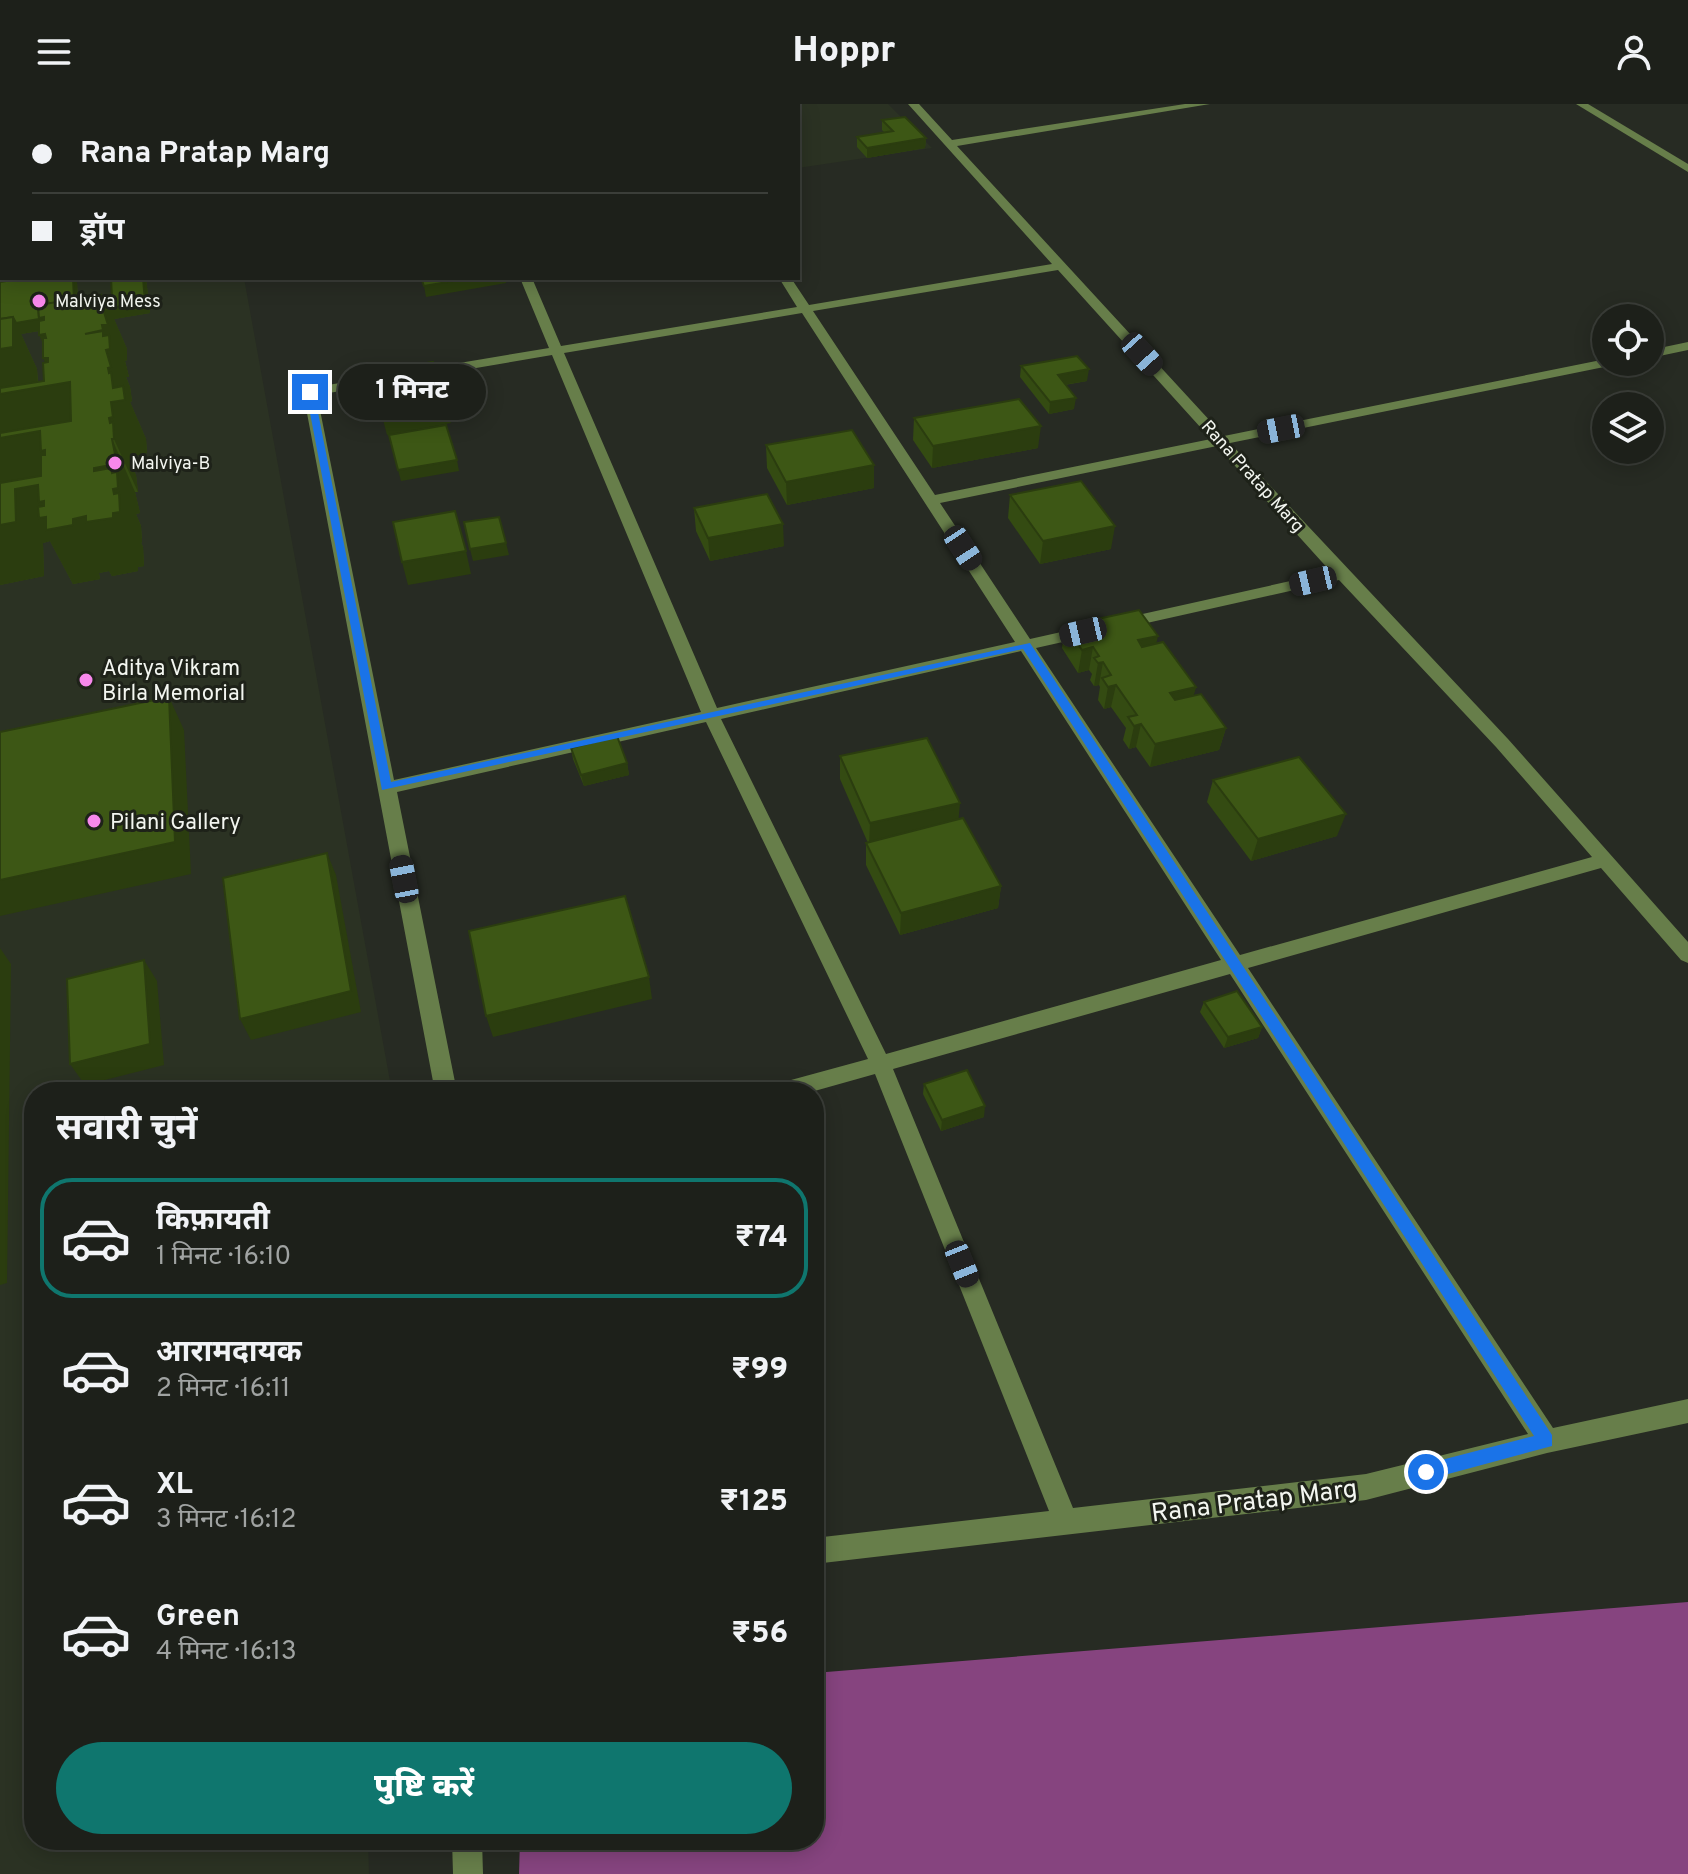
<!DOCTYPE html>
<html lang="hi">
<head>
<meta charset="utf-8">
<style>
  :root { --surface:#1d201a; --page:#252823; --text:#f1f3f6; --muted:#a0a3a2; --line:#3b3e39; --accent:#0f766e }
  body { margin:0; font-family:Overpass,"Noto Sans Devanagari",sans-serif; background:var(--page); color:var(--text); height:100vh; display:flex; flex-direction:column; font-size:30px; white-space:nowrap }
  * { box-sizing:border-box; margin:0 }
  p { font-size:26px; color:var(--muted) }
  .icon { flex:none; width:44px; height:44px; fill:none; stroke:currentColor; stroke-width:2; stroke-linecap:round; stroke-linejoin:round }
  .map { position:relative; flex:1; overflow:hidden }
  .drawer { position:absolute; left:24px; top:978px; width:800px; height:768px; display:flex; flex-direction:column; background:var(--surface); border-radius:32px; box-shadow:0 4px 20px #0003,0 0 0 2px var(--line) }
  .drawer>* { flex:none }
  .guide { position:absolute; left:0px; top:0px; width:800px; height:176px; box-shadow:0 4px 20px #0003,0 0 0 2px var(--line); display:grid; align-content:center; height:176px; padding:0 32px; background:var(--surface) }
  .tools { position:absolute; left:1592px; top:200px; display:grid; gap:16px }
  .tools a { display:grid; place-items:center; width:72px; height:72px; border-radius:50%; background:var(--surface); box-shadow:0 4px 20px #0003,0 0 0 2px var(--line); font-size:40px }
  .end { position:absolute; width:36px; height:36px; margin:-18px; border:10px solid #1a73e8; background:#fff; box-shadow:0 0 0 4px #fff }
  .from { border-radius:50% }
  .bubble { position:absolute; height:56px; border-radius:28px; background:var(--surface); box-shadow:0 4px 20px #0003,0 0 0 2px var(--line); font-size:26px; font-weight:800; line-height:56px; text-align:center }
  .car { position:absolute; width:24px; height:48px; margin:-24px -12px; border-radius:10px; box-shadow:0 0 6px 2px #0007; background:linear-gradient(#222 24%,#8ab4d8 0 40%,#222 0 76%,#8ab4d8 0 86%,#222 0) }
  .guide b { display:flex; align-items:center; gap:28px; height:76px; font-size:30px }
  .guide b+b { border-top:2px solid var(--line) }
  .guide i { width:20px; height:20px; background:var(--text) }
  ul { padding:0; list-style:none }
  li { display:flex; align-items:center; gap:24px; height:120px; margin:0 16px 12px; padding:0 16px; border:4px solid transparent; border-radius:32px }
  li div { flex:1 }
  li b { display:block; font-size:30px }
  li em { font-style:normal; font-weight:800 }
  li.active { border-color:var(--accent) }
  li>.icon { width:72px; height:72px; stroke-width:1.5 }
  h2 { padding:0 32px; font-size:36px; line-height:96px }
  .primary-button { display:flex; gap:16px; margin-top:auto; padding:16px 32px }
  .primary-button a { flex:1; height:92px; border-radius:48px; background:var(--accent); color:#fff; font-size:32px; font-weight:800; line-height:92px; text-align:center }
  header { display:flex; justify-content:space-between; align-items:center; height:104px; padding:0 32px; background:var(--surface); font-size:36px; font-weight:800 }
  .map>svg:first-child { display:block }
  .built { fill:#2b3223 }
  .forest { fill:#86447f }
  .lines { fill:none; stroke-linecap:round; stroke-linejoin:round }
  .minor { fill:#677e4a; fill-rule:evenodd }
  .wall { fill:#344b12; fill-rule:evenodd }
  .shaded-wall { fill:#2b3d0f }
  .building { fill:#3d5715; stroke:#2b3d0f; stroke-width:2 }
  .route { fill:#1a73e8 }
  .poi-dot { fill:#f788eb; stroke:#1e2219; stroke-width:3 }
  .labels { text-anchor:middle; stroke-width:6; stroke-linejoin:round; paint-order:stroke }
  .far-poi-label { font-size:18px; fill:#f3f6f0; stroke:#1e2219; text-anchor:start }
  .far-street-label { font-size:18px; fill:#f3f6f0; stroke:#1e2219 }
  .poi-label { font-size:22px; fill:#f3f6f0; stroke:#1e2219; text-anchor:start }
  .near-street-label { font-size:26px; fill:#f3f6f0; stroke:#1e2219 }
</style>
</head>
<body>
<header><svg class="icon" aria-label="menu" viewBox="0 0 24 24"><path d="M4 6h16M4 12h16M4 18h16"/></svg>Hoppr<svg class="icon" aria-label="person" viewBox="0 0 24 24"><circle cx="12" cy="8" r="4"/><path d="M4 21q1-7 8-7t8 7"/></svg></header>
<div class="map">
<svg width="1688" height="1770" viewBox="0 0 1688 1770">
  <rect width="100%" height="100%" fill="#272b23"/>
  <polygon class="built" points="0,0 888,0 932,44 798,64 798,2 2,2 2,174 244,174 392,988 34,988 34,1736 368,1736 369,1770 0,1770"/>
  <polygon class="forest" points="1688,1498 1688,1770 519,1770 520,1736 814,1736 814,1569"/>
  <g class="lines">
    <g class="minor">
      <path d="M 908,0 L 919,0 L 952,36 L 1185,0 L 1210,0 L 957,42 L 1224,332 L 1606,255 L 1606,258 L 1616,258 L 1609,262 L 1230,339 L 1508,635 L 1688,838 L 1688,859 L 1681,856 L 1601,764 L 1248,864 L 1553,1324 L 1688,1295 L 1688,1319 L 1547,1349 L 1366,1396 L 814,1460 L 814,1434 L 1049,1407 L 875,970 L 811,988 L 769,988 L 773,982 L 780,979 L 868,955 L 706,618 L 397,688 L 457,988 L 435,988 L 303,288 L 310,284 L 549,244 L 520,174 L 532,174 L 561,242 L 797,203 L 779,174 L 791,174 L 809,201 L 1052,160 ZM 1058,166 L 1211,335 L 935,391 L 813,207 ZM 802,209 L 1015,538 L 717,604 L 564,249 ZM 552,251 L 701,608 L 394,676 L 317,291 ZM 1217,342 L 1331,468 L 1120,515 L 1114,516 L 1114,524 L 1120,525 L 1339,476 L 1496,643 L 1592,753 L 1240,851 L 1036,544 L 1094,531 L 1094,523 L 1088,522 L 1030,535 L 940,399 ZM 1021,547 L 1221,856 L 886,950 L 721,615 ZM 1230,870 L 1528,1330 L 1366,1370 L 1073,1404 L 893,965 Z"/>
      <polygon points="1576,0 1588,0 1688,60 1688,68"/>
      <polygon points="1688,238 1688,246 1650,254 1650,246"/>
      <polygon points="452,1736 482,1736 483,1770 453,1770"/>
    </g>
  </g>
  <g class="wall">
    <polygon points="882,16 926,34 925,44 867,54 857,43 857,33 884,28 882,26"/>
    <path d="M 25,174 L 76,174 L 77,178 L 78,195 L 102,194 L 106,195 L 112,194 L 111,174 L 146,174 L 150,209 L 114,215 L 127,245 L 127,256 L 125,257 L 129,273 L 126,273 L 130,283 L 132,297 L 130,298 L 146,335 L 147,349 L 134,352 L 136,367 L 134,367 L 136,371 L 138,388 L 135,388 L 140,409 L 136,410 L 141,422 L 142,438 L 141,439 L 143,443 L 144,462 L 138,463 L 138,467 L 112,472 L 109,467 L 99,469 L 100,475 L 73,480 L 50,437 L 43,439 L 44,472 L 0,481 ZM 39,227 L 43,240 L 45,258 L 44,277 L 38,278 L 37,265 L 21,230 Z"/>
    <polygon points="1021,262 1087,277 1065,281 1074,305 1049,310 1020,273"/>
    <polygon points="914,314 1038,344 932,364 913,336"/>
    <polygon points="766,341 874,384 787,401 767,364"/>
    <polygon points="1010,391 1111,445 1040,460 1008,414"/>
    <polygon points="694,404 784,442 710,457 696,427"/>
    <polygon points="1065,522 1156,540 1196,583 1193,592 1226,624 1219,646 1150,663 1136,643 1129,645 1123,636 1126,624 1111,603 1104,605 1098,596 1100,583 1099,581 1094,582 1090,576 1092,570 1089,566 1078,569 1062,544"/>
    <polygon points="571,644 627,659 629,671 584,682 573,655"/>
    <polygon points="840,652 958,715 1001,782 998,804 900,831 866,761 866,739 868,739 840,675"/>
    <polygon points="1213,676 1337,732 1251,757 1207,698"/>
    <polygon points="1204,898 1262,923 1258,934 1224,944 1200,908"/>
    <polygon points="924,980 984,1013 941,1027 923,990"/>
  </g>
  <g class="shaded-wall">
    <polygon points="68,0 208,0 208,2 52,2"/>
    <polygon points="926,34 925,44 867,54 867,44"/>
    <rect x="0" y="130" width="2" height="23"/>
    <polygon points="73,174 76,174 77,178 78,209 101,194 101,191 106,203 106,193 110,204 143,174 146,174 150,209 114,215 127,245 127,256 125,257 129,273 126,273 130,283 132,297 130,298 146,335 147,349 134,352 136,367 134,367 136,371 138,388 114,335 44,226 21,230 37,265 38,283 55,280 43,254 48,254 61,279 39,231 45,230 70,278 93,331 73,415 94,367 94,364 112,335 135,388 140,409 136,410 141,422 142,438 141,439 143,443 144,462 138,463 138,467 112,472 109,467 99,469 100,475 73,480 50,437 43,439 44,472 0,481 0,245 13,213 39,214 74,200"/>
    <polygon points="471,174 505,174 506,179 426,193 424,182"/>
    <polygon points="1089,265 1087,277 1056,282 1058,271"/>
    <polygon points="1076,294 1074,305 1049,310 1050,298"/>
    <polygon points="446,297 451,319 387,331 381,308"/>
    <polygon points="1041,322 1038,344 932,364 933,342"/>
    <polygon points="457,356 459,367 401,377 398,366"/>
    <polygon points="874,361 874,384 787,401 786,378"/>
    <polygon points="783,420 784,442 710,457 708,434"/>
    <polygon points="1115,422 1111,445 1040,460 1043,437"/>
    <polygon points="506,439 509,451 473,457 470,445"/>
    <polygon points="466,447 471,470 408,481 402,458"/>
    <polygon points="1158,532 1153,554 1133,559 1138,536"/>
    <polygon points="1093,543 1089,566 1078,569 1082,546"/>
    <polygon points="1103,558 1099,581 1094,582 1098,559"/>
    <polygon points="1116,581 1111,603 1104,605 1108,583"/>
    <polygon points="1196,583 1190,605 1165,611 1170,589"/>
    <polygon points="169,593 184,626 191,770 0,812 0,776"/>
    <polygon points="1141,620 1136,643 1129,645 1134,622"/>
    <polygon points="1226,624 1219,646 1150,663 1155,640"/>
    <polygon points="627,659 629,671 584,682 581,671"/>
    <polygon points="960,699 958,721 869,741 870,719"/>
    <polygon points="1346,710 1337,732 1251,757 1258,735"/>
    <polygon points="327,749 336,771 361,908 251,936 240,915"/>
    <polygon points="1001,782 998,804 900,831 901,809"/>
    <polygon points="0,844 11,860 7,1179 0,1181"/>
    <polygon points="144,856 157,877 164,961 85,981 70,960"/>
    <polygon points="649,873 652,895 493,933 486,912"/>
    <polygon points="1262,923 1258,934 1224,944 1228,933"/>
    <polygon points="985,1002 984,1013 941,1027 942,1016"/>
  </g>
  <g class="building">
    <polygon points="8,0 68,0 52,2 8,2"/>
    <polygon points="0,8 2,8 2,46 0,47"/>
    <polygon points="905,13 926,34 867,44 857,33 893,27 882,16"/>
    <rect x="0" y="51" width="2" height="42"/>
    <rect x="0" y="100" width="2" height="30"/>
    <polygon points="25,174 73,174 74,196 38,201 39,215 16,219 13,213 0,215 0,178"/>
    <polygon points="111,174 143,174 145,198 110,204 106,195 112,194"/>
    <polygon points="421,174 471,174 424,182"/>
    <polygon points="101,191 101,194 106,193 106,204 103,205 108,221 102,221 103,226 85,230 103,227 103,232 109,231 110,245 106,246 111,263 108,264 109,269 111,268 113,284 123,282 125,296 111,298 113,313 109,314 110,319 113,318 114,335 112,335 116,355 111,356 111,361 94,364 94,367 111,364 112,369 117,368 118,384 113,385 114,390 119,389 120,408 113,409 113,414 86,418 86,412 73,415 73,421 46,426 46,413 39,414 38,403 44,402 44,397 39,398 38,381 15,385 16,418 0,421 0,379 41,372 41,351 45,351 45,346 41,347 40,327 0,334 0,329 71,317 70,278 0,290 0,284 44,277 43,259 48,258 48,254 43,254 43,234 46,234 45,230 39,231 39,217 44,216 44,213 39,214 38,201"/>
    <polygon points="13,213 13,243 0,245 0,215"/>
    <polygon points="1077,252 1089,265 1058,271 1076,294 1050,298 1021,262"/>
    <polygon points="433,258 446,297 381,308 370,269"/>
    <polygon points="1019,295 1041,322 933,342 914,314"/>
    <polygon points="446,321 457,356 398,366 389,331"/>
    <polygon points="852,326 874,361 786,378 766,341"/>
    <polygon points="1081,377 1115,422 1043,437 1010,391"/>
    <polygon points="767,390 783,420 708,434 694,404"/>
    <polygon points="455,407 466,447 402,458 393,418"/>
    <polygon points="499,413 506,439 470,445 464,418"/>
    <polygon points="1139,506 1158,532 1138,536 1142,543 1163,538 1196,583 1170,589 1175,596 1201,590 1226,624 1155,640 1141,620 1134,622 1128,613 1137,611 1116,581 1108,583 1102,574 1111,571 1103,558 1098,559 1094,554 1099,552 1093,543 1082,546 1065,522"/>
    <polygon points="169,593 175,738 0,776 0,628"/>
    <polygon points="617,632 627,659 581,671 571,644"/>
    <polygon points="927,634 960,699 870,719 840,652"/>
    <polygon points="1299,653 1346,710 1258,735 1213,676"/>
    <polygon points="963,714 1001,782 901,809 866,739"/>
    <polygon points="327,749 351,887 240,915 223,774"/>
    <polygon points="625,792 649,873 486,912 469,827"/>
    <polygon points="144,856 150,940 70,960 67,875"/>
    <polygon points="1237,887 1262,923 1228,933 1204,898"/>
    <polygon points="967,966 985,1002 942,1016 924,980"/>
  </g>
  <polygon class="route" points="310,285 314,288 391,678 1030,539 1552,1331 1552,1342 1426,1376 1420,1374 1418,1368 1426,1360 1534,1332 1023,545 382,686 306,288"/>
  <g class="poi-dot">
    <circle cx="39" cy="197" r="8"/>
    <circle cx="115" cy="359" r="8"/>
    <circle cx="86" cy="576" r="8"/>
    <circle cx="94" cy="717" r="8"/>
  </g>
  <g class="labels">
    <g class="far-poi-label">
      <text x="55" y="203">Malviya Mess</text>
      <text x="131" y="365">Malviya-B</text>
    </g>
    <g class="far-street-label">
      <text transform="translate(1253 372) rotate(48)" y="6">Rana Pratap Marg</text>
    </g>
    <g class="poi-label">
      <text x="102" y="571">Aditya Vikram<tspan x="102" dy="25">Birla Memorial</tspan></text>
      <text x="110" y="725">Pilani Gallery</text>
    </g>
    <g class="near-street-label">
      <text transform="translate(1254 1396) rotate(-7)" y="9">Rana Pratap Marg</text>
    </g>
  </g>
</svg>
<div class="tools">
<a><svg class="icon" aria-label="locate" viewBox="0 0 24 24"><circle cx="12" cy="12" r="6"/><path d="M12 2v4M12 18v4M2 12h4M18 12h4"/></svg></a>
<a><svg class="icon" aria-label="layers" viewBox="0 0 24 24"><path d="M12 4l9 5-9 5-9-5zM3 14l9 5 9-5"/></svg></a>
</div>
<i class="end from" style="left:1426px;top:1368px"></i>
<i class="end" style="left:310px;top:288px"></i>
<div class="bubble" style="left:338px;top:260px;width:148px">1 मिनट</div>
<i class="car" style="left:1142px;top:250px;rotate:138deg"></i>
<i class="car" style="left:1281px;top:325px;rotate:259deg"></i>
<i class="car" style="left:963px;top:444px;rotate:147deg"></i>
<i class="car" style="left:1313px;top:477px;rotate:257deg"></i>
<i class="car" style="left:1083px;top:528px;rotate:257deg"></i>
<i class="car" style="left:404px;top:775px;rotate:349deg"></i>
<i class="car" style="left:962px;top:1160px;rotate:158deg"></i>
<div class="guide">
<b><i class="from"></i>Rana Pratap Marg</b>
<b><i></i>ड्रॉप</b>
</div>
<section class="drawer">
<h2>सवारी चुनें</h2>
<ul>
<li class="active"><svg class="icon" aria-label="car" viewBox="0 0 24 24"><path d="M5 17H2v-5l4-1 3-4h7l3 4 3 1v5h-3M9 17h6M6 11h13"/><circle cx="7" cy="17" r="2"/><circle cx="17" cy="17" r="2"/></svg><div><b>किफ़ायती</b><p>1 मिनट · 16:10</p></div><em>₹74</em></li>
<li><svg class="icon" aria-label="car" viewBox="0 0 24 24"><path d="M5 17H2v-5l4-1 3-4h7l3 4 3 1v5h-3M9 17h6M6 11h13"/><circle cx="7" cy="17" r="2"/><circle cx="17" cy="17" r="2"/></svg><div><b>आरामदायक</b><p>2 मिनट · 16:11</p></div><em>₹99</em></li>
<li><svg class="icon" aria-label="car" viewBox="0 0 24 24"><path d="M5 17H2v-5l4-1 3-4h7l3 4 3 1v5h-3M9 17h6M6 11h13"/><circle cx="7" cy="17" r="2"/><circle cx="17" cy="17" r="2"/></svg><div><b>XL</b><p>3 मिनट · 16:12</p></div><em>₹125</em></li>
<li><svg class="icon" aria-label="car" viewBox="0 0 24 24"><path d="M5 17H2v-5l4-1 3-4h7l3 4 3 1v5h-3M9 17h6M6 11h13"/><circle cx="7" cy="17" r="2"/><circle cx="17" cy="17" r="2"/></svg><div><b>Green</b><p>4 मिनट · 16:13</p></div><em>₹56</em></li>
</ul>
<div class="primary-button"><a>पुष्टि करें</a></div>
</section>
</div>
</body>
</html>
